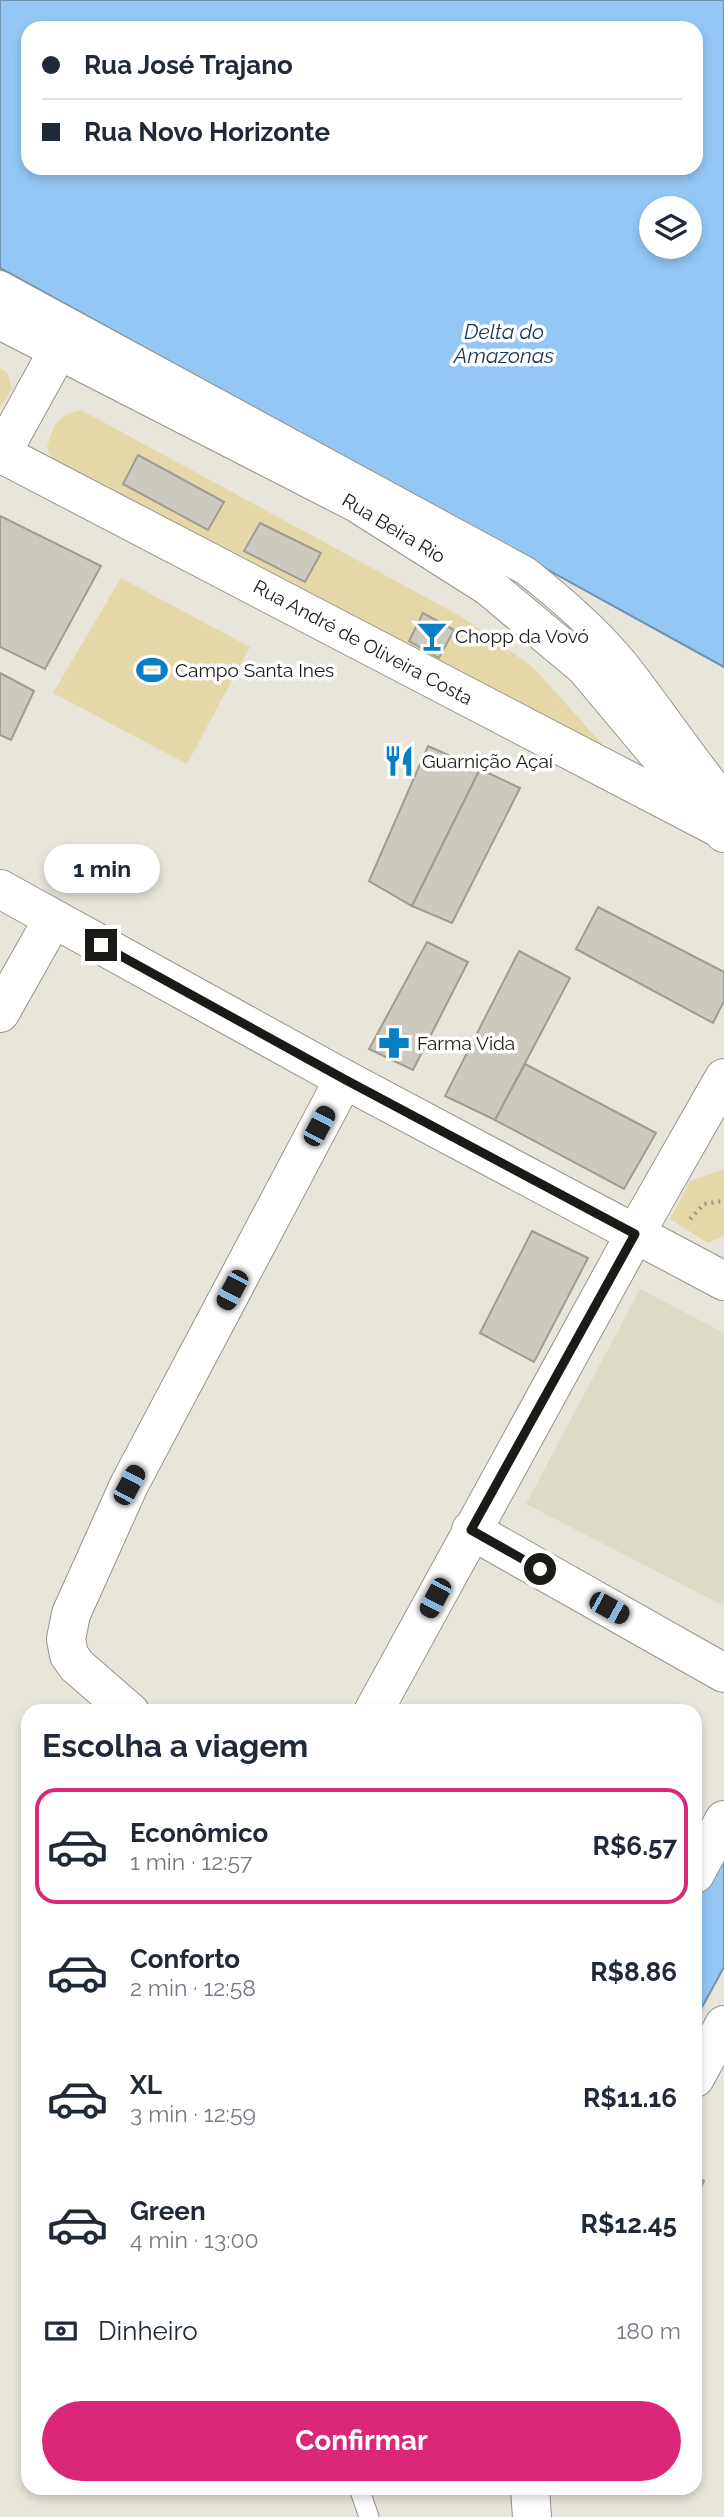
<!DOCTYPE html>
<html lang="pt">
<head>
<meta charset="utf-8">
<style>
  :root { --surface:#fff; --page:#f6f6f7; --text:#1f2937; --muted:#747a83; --line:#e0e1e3; --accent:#db2777 }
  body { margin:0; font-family:Raleway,sans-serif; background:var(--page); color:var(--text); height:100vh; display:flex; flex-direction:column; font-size:26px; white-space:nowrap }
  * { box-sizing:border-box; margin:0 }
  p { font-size:23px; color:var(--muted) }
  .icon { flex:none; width:38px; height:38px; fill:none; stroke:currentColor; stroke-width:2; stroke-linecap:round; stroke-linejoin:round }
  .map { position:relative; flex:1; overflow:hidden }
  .panel { position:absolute; left:21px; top:1704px; width:681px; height:791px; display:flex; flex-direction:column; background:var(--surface); border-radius:21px; box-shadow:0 4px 10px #0003 }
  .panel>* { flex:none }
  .guide { position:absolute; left:21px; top:21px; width:682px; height:154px; border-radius:21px; box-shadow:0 4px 10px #0003; display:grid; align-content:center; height:154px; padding:0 21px; background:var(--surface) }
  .controls { position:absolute; left:639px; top:196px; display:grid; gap:14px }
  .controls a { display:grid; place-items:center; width:63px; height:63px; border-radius:50%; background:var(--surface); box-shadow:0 4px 10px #0003; font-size:35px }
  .end { position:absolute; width:32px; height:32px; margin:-16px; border:9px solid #1b1a16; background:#fff; box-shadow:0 0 0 4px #fff }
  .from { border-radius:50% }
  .bubble { position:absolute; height:49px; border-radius:24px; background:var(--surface); box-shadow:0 4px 10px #0003; font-size:23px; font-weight:700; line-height:49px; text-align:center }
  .car { position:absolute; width:21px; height:42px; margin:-21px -10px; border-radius:9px; box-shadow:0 0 5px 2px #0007; background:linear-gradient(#222 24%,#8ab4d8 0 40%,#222 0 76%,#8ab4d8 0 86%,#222 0) }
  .guide b { display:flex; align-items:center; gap:24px; height:66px; font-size:26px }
  .guide b+b { border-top:2px solid var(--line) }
  .guide i { width:18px; height:18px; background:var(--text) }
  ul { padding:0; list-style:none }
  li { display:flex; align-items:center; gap:21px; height:116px; margin:0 14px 10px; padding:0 7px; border:4px solid transparent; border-radius:21px }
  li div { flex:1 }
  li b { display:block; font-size:26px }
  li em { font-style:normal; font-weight:700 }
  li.active { border-color:var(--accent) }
  li>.icon { width:63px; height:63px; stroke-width:1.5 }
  h2 { padding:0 21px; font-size:32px; line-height:84px }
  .pay { display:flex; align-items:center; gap:18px; height:77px; padding:0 21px; font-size:26px }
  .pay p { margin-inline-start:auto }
  .action { display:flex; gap:14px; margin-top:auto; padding:14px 21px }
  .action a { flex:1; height:80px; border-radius:42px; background:var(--accent); color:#fff; font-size:28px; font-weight:700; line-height:80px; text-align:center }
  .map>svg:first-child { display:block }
  .built { fill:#dedac8 }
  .green { fill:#e4d8a9 }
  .water { fill:#94c7f4; stroke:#7093b1; stroke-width:2; fill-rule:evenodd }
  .building { fill:#ccc9bf; stroke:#9f9d93; stroke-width:2 }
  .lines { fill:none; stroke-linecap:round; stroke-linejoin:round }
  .service-casing { stroke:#96948a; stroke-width:21 }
  .pedestrian-casing { stroke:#96948a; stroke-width:30 }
  .minor-casing { stroke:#96948a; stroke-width:40 }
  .secondary-casing { stroke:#96948a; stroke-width:40 }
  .path { stroke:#9b9991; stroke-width:4.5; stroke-dasharray:2 5; stroke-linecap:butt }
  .service { stroke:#fff; stroke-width:19 }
  .pedestrian { stroke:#fff; stroke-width:28 }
  .minor { stroke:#fff; stroke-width:38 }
  .secondary { stroke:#fff; stroke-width:38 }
  .route { stroke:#1b1a16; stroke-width:9 }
  .labels { text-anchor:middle; stroke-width:7; stroke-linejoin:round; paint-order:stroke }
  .street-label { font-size:19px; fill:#1b1a16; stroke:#fff }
  .poi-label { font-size:19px; fill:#1b1a16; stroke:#fff; text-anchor:start }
  .water-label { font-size:21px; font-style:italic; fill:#133957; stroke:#fff }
</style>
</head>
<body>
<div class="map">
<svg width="724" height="2517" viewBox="0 0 724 2517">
  <rect width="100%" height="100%" fill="#e8e6db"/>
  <polygon class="built" points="640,1289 724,1333 724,1606 526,1504"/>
  <g class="green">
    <polygon points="0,368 7,372 12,389 0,408"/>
    <path d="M 81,410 L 462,617 L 533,667 L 628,773 L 52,460 L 47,447 C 55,423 55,417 81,410 Z"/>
    <polygon points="121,578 250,647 187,764 53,693"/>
    <polygon points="724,1169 724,1236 708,1243 670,1219 690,1181"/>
  </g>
  <g class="water">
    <path d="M 0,0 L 724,0 L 724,667 L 0,268 ZM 28,28 L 696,28 L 696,168 L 28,168 ZM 651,208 L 690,208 L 690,247 L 651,247 Z"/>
    <polygon points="724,1847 724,1967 695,2020 695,1900"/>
  </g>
  <g class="building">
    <polygon points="138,455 224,502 208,530 123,484"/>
    <polygon points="0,516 101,566 45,669 0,647"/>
    <polygon points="260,523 321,553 305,582 244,551"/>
    <polygon points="423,613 454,630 439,658 409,641"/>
    <polygon points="0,673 34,691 11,740 0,735"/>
    <polygon points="428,746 480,769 412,906 369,881"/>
    <polygon points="480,769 520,788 452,923 412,906"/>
    <polygon points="598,907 724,972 724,1001 713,1023 576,949"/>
    <polygon points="427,942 468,962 413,1070 369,1049"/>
    <polygon points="519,951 570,978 495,1120 445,1096"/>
    <polygon points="525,1064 656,1133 624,1189 495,1120"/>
    <polygon points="532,1231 588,1258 534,1362 480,1333"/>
    <polygon points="695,2176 704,2181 695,2200"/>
  </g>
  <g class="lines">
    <defs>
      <polyline id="service" points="359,2488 369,2517"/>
      <path id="pedestrian" d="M 0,285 L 526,571 C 561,599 595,628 624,663 C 658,706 689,753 724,796"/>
      <g id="minor">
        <polyline points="0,453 719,828"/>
        <polyline points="0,456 58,351"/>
        <polyline points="0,889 344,1079 724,1281"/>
        <polyline points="0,1013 53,919"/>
        <polyline points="471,1530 724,1673"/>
        <polyline points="130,1712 77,1666 69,1655 66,1639 71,1614 129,1485 344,1079"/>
        <polyline points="373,1712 635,1234 724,1078"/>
        <polyline points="695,1874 724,1820"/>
        <polyline points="695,2078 724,2025"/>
        <polyline points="530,2488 532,2517"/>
      </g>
      <polyline id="secondary" points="0,320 357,503 488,586 585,667 724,833"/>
    </defs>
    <use href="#service" class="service-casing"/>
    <use href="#pedestrian" class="pedestrian-casing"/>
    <use href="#minor" class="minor-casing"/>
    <use href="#secondary" class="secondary-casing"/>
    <polyline class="path" points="690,1219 704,1204 724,1201"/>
    <use href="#service" class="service"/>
    <use href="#pedestrian" class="pedestrian"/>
    <use href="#minor" class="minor"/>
    <use href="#secondary" class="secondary"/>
  </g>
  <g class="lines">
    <polyline class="route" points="101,945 344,1079 635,1234 471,1530 540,1569"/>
  </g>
  <defs>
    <symbol id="bar-bare" viewBox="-9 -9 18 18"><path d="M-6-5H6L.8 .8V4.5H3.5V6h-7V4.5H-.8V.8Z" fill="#067fc8" stroke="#fff" stroke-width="2.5" paint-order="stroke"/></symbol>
    <symbol id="stadium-bare" viewBox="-9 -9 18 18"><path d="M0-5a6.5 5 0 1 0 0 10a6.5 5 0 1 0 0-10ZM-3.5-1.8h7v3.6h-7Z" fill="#067fc8" stroke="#fff" stroke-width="2.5" paint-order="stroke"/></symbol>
    <symbol id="restaurant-bare" viewBox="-9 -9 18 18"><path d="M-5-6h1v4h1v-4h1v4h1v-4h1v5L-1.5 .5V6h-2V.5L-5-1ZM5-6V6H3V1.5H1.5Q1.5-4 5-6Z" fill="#067fc8" stroke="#fff" stroke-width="2.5" paint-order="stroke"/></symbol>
    <symbol id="pharmacy-bare" viewBox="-9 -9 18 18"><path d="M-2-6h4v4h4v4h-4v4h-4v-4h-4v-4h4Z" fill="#067fc8" stroke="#fff" stroke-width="2.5" paint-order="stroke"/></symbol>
  </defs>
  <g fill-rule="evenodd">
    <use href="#bar-bare" x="410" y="614" width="44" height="44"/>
    <use href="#stadium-bare" x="130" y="648" width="44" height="44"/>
    <use href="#restaurant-bare" x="377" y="739" width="44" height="44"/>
    <use href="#pharmacy-bare" x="372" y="1021" width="44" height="44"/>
  </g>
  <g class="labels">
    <g class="street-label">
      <text transform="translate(394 528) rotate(31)" y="7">Rua Beira Rio</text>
      <text transform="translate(363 642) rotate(28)" y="7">Rua André de Oliveira Costa</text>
    </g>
    <g class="poi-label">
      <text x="455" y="643">Chopp da Vovó</text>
      <text x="175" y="677">Campo Santa Ines</text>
      <text x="422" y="768">Guarnição Açaí</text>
      <text x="417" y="1050">Farma Vida</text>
    </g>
    <g class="water-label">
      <text x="504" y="339">Delta do<tspan x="504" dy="24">Amazonas</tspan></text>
    </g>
  </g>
</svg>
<div class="controls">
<a><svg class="icon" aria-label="layers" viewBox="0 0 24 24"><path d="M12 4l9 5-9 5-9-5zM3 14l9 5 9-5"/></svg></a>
</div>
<i class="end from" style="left:540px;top:1569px"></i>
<i class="end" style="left:101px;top:945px"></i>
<div class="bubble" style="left:44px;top:844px;width:116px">1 min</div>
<i class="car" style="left:319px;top:1126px;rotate:28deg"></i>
<i class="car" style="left:232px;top:1290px;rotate:208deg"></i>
<i class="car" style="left:129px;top:1485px;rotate:28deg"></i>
<i class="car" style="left:435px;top:1598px;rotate:208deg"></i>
<i class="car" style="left:609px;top:1608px;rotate:119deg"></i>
<div class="guide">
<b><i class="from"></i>Rua José Trajano</b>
<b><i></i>Rua Novo Horizonte</b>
</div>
<section class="panel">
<h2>Escolha a viagem</h2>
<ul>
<li class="active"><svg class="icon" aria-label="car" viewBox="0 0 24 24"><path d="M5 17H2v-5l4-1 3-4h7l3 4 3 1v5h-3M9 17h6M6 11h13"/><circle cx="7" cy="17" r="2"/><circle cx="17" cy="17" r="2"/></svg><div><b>Econômico</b><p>1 min · 12:57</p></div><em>R$6.57</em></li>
<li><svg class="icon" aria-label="car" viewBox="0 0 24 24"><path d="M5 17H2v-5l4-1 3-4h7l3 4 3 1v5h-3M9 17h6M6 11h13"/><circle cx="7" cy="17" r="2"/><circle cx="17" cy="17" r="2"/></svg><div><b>Conforto</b><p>2 min · 12:58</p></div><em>R$8.86</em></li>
<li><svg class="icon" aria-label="car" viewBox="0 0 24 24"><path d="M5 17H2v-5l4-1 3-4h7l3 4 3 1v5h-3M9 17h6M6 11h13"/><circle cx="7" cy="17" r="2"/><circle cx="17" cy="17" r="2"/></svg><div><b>XL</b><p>3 min · 12:59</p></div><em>R$11.16</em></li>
<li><svg class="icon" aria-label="car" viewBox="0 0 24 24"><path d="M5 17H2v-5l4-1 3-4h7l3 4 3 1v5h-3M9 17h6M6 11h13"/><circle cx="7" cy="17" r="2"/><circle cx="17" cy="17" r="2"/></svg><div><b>Green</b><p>4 min · 13:00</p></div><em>R$12.45</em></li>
</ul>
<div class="pay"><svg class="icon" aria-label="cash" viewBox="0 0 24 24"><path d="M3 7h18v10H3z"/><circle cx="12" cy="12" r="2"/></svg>Dinheiro<p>180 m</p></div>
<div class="action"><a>Confirmar</a></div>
</section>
</div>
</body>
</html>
